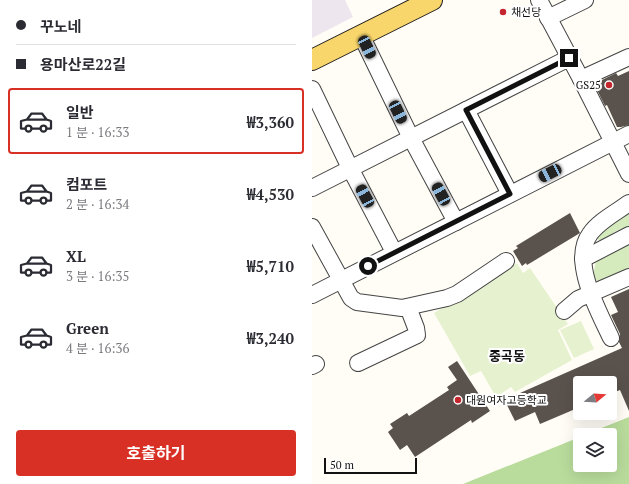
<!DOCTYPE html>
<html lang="ko">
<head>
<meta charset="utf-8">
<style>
  :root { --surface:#fff; --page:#f2f2f3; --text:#2b2b33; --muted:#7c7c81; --line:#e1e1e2; --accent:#d93025 }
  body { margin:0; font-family:"PT Serif","Noto Sans KR",serif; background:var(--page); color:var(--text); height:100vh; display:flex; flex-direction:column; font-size:15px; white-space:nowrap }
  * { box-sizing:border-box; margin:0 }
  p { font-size:13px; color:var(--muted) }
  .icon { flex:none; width:22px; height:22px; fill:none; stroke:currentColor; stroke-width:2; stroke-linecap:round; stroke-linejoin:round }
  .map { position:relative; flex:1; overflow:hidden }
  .drawer { display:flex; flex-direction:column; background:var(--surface); width:312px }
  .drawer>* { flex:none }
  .hud { display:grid; align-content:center; height:88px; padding:0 16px; background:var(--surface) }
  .needle { width:26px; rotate:72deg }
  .fabs { position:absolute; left:261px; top:376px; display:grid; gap:8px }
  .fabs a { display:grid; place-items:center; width:44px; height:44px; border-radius:4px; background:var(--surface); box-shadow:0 4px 16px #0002; font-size:20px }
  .scale { position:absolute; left:12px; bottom:10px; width:93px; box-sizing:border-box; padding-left:4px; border:2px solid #111; border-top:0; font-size:11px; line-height:14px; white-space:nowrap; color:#111; -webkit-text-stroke:3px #fff; paint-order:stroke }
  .end { position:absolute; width:18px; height:18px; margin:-9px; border:5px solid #111; background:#fff; box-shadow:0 0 0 2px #fff }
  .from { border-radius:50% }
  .car { position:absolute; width:12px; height:24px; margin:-12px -6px; border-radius:5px; box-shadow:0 0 3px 1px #0007; background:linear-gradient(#222 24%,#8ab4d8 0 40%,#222 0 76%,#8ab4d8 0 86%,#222 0) }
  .hud b { display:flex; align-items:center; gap:14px; height:38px; font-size:15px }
  .hud b+b { border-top:1px solid var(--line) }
  .hud i { width:10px; height:10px; background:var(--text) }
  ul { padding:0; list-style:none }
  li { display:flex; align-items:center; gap:12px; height:66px; margin:0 8px 6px; padding:0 8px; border:2px solid transparent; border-radius:4px }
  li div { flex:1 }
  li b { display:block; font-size:15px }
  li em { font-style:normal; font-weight:700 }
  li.active { border-color:var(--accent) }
  li>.icon { width:36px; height:36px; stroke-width:1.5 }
  .primary-button { display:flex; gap:8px; margin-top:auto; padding:8px 16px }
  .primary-button a { flex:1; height:46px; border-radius:4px; background:var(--accent); color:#fff; font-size:16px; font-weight:700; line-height:46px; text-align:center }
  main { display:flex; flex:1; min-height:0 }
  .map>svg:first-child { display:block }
  .industrial { fill:#eee6ef }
  .green { fill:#d5ebbd }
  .forest { fill:#b9dc9c }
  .pitch { fill:#e6f2cf }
  .building { fill:#5a524d }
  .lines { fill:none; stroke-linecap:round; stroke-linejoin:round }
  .minor-casing { stroke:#444; stroke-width:18 }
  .major-casing { stroke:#222; stroke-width:22 }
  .minor { stroke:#fff; stroke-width:16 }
  .major { stroke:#f9d66b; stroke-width:20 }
  .route { stroke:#111; stroke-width:5 }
  .poi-dot { fill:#c4262e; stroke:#fff; stroke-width:1.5 }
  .labels { text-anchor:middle; stroke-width:4; stroke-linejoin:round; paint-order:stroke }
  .poi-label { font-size:11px; fill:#111; stroke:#fff; text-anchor:start }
  .quarter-label { font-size:13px; font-weight:bold; fill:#111; stroke:#fff }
</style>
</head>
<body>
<main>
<section class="drawer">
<div class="hud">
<b><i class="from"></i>꾸노네</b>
<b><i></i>용마산로22길</b>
</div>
<ul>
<li class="active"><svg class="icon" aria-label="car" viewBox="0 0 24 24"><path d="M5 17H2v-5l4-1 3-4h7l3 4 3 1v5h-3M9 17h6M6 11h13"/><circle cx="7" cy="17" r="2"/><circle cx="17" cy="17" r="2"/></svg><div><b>일반</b><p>1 분 · 16:33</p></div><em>₩3,360</em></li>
<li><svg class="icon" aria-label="car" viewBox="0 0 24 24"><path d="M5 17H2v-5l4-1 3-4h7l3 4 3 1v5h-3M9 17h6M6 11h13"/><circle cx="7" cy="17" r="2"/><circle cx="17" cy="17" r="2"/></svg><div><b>컴포트</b><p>2 분 · 16:34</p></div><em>₩4,530</em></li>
<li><svg class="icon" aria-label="car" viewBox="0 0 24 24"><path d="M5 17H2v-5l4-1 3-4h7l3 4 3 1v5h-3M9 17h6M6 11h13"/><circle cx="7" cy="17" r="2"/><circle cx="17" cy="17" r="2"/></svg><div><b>XL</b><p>3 분 · 16:35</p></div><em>₩5,710</em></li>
<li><svg class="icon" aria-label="car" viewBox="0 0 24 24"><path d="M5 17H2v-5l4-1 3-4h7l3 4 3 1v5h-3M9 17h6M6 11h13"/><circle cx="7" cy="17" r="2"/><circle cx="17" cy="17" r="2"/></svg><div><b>Green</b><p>4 분 · 16:36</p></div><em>₩3,240</em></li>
</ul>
<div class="primary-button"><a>호출하기</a></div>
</section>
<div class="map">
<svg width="317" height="484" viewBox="0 0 317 484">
  <rect width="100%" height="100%" fill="#fffdf5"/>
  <polygon class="industrial" points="0,0 33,0 41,17 0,38"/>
  <g class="green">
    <path d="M 317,213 L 317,226 L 304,231 L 291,241 L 286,240 C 286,226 306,218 317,213 Z"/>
    <polygon points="317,240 317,271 289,282 282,280 281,277 284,260"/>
  </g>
  <polygon class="forest" points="317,417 317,484 151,484 268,437 268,465 298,465 298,435 272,435"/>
  <g class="pitch">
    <polygon points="205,263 211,273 218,268 256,324 246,330 260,360 203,392 199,387 184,397 169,371 158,376 122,313"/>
    <polygon points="269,321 282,349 262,358 248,330"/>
  </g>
  <g class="building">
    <polygon points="317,71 317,125 309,127 305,127 295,105 293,106 283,86 284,83 304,73 306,76"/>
    <polygon points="258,213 268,233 215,265 214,263 210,266 201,251 206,248 204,246"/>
    <polygon points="317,289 317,411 308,390 298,394 298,383 268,383 268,407 228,424 223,412 203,421 195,405 201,402 199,397 310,348 307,342 308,334 299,315 306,312 299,297"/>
    <polygon points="145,361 178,411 160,423 159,420 103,457 95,445 88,450 76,432 81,428 78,424 95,413 97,416 137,390 135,387 145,380 136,367"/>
  </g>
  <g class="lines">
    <defs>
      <g id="minor">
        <polyline points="227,0 269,79 317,174"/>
        <polyline points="236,18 273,0"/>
        <polyline points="49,35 99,138 144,222"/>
        <polyline points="269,79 317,57"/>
        <polyline points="0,89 38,168 82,252"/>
        <polyline points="154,110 198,194"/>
        <polyline points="0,188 257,58"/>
        <polyline points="0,227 39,298 45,302 90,308 135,298 145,294 194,261"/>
        <polyline points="271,259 317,235"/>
        <polyline points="0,295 317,134"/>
        <polyline points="252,311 266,299 317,277"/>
        <path d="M 299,338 C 287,312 258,261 278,234 C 287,221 305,212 317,203"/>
        <polyline points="46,363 105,335 104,328 96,307"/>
        <polyline points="0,366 4,364"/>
      </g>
      <polyline id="major" points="0,60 120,0"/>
    </defs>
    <use href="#minor" class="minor-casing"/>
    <use href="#major" class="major-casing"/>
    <use href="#minor" class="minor"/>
    <use href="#major" class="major"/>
  </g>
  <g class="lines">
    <polyline class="route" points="56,266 198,194 154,110 257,58"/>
  </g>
  <g class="poi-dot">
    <circle cx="191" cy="12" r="4"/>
    <circle cx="297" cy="85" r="4"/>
    <circle cx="146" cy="400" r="4"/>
  </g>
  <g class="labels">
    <g class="poi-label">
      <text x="199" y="16">채선당</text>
      <text x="289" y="89" text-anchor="end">GS25</text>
      <text x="154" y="404">대원여자고등학교</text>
    </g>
    <g class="quarter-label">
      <text x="195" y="361">중곡동</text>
    </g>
  </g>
</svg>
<div class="fabs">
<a><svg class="needle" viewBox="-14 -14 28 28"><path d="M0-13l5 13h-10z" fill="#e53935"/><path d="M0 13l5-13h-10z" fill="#7c7c81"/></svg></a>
<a><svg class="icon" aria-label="layers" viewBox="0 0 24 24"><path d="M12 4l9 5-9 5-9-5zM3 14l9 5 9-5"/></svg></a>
</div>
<div class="scale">50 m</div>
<i class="end from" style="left:56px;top:266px"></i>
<i class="end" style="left:257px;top:58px"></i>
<i class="car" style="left:55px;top:47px;rotate:154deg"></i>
<i class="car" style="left:86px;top:112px;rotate:154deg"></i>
<i class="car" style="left:238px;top:173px;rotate:243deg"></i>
<i class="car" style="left:129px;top:194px;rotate:332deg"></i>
<i class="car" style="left:53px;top:196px;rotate:332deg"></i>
</div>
</main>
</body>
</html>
